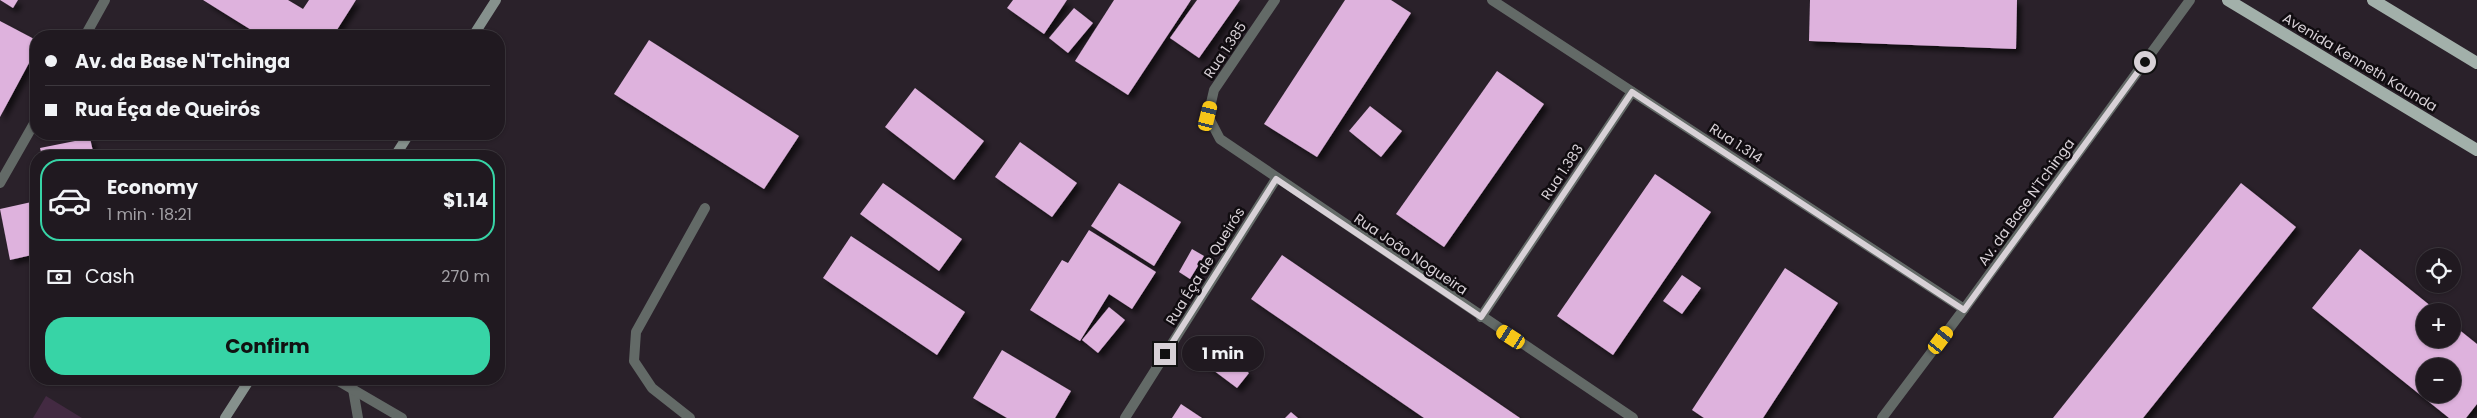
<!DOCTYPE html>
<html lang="en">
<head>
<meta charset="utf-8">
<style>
  :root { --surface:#201920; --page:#2d262d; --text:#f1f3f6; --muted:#a2a0a5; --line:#3d383e; --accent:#37d4a6 }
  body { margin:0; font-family:Poppins,sans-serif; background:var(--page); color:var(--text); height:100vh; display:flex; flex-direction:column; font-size:19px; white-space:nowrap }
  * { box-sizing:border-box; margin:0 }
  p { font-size:16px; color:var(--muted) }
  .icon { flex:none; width:28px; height:28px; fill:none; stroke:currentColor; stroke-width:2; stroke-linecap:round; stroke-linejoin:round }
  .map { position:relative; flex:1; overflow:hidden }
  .details { position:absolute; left:30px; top:150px; width:475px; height:235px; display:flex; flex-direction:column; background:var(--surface); border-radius:20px; box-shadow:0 1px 4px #0004,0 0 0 1px var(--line) }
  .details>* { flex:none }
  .guide { position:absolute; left:30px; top:30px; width:475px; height:110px; border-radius:20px; box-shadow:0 1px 4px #0004,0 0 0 1px var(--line); display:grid; align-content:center; height:110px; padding:0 15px; background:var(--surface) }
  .tools { position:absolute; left:2416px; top:248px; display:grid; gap:10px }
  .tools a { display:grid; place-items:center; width:45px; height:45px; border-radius:50%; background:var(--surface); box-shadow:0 1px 4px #0004,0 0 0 1px var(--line); font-size:25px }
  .end { position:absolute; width:22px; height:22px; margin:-11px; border:6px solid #d8d1d7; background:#111; box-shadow:0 0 0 2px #111 }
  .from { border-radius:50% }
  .bubble { position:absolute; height:35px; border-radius:18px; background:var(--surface); box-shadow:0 1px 4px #0004,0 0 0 1px var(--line); font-size:16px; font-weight:700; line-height:35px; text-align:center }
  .car { position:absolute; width:15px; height:30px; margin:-15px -8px; border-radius:6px; box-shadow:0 0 4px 1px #0007; background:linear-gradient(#f5c518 24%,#345 0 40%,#f5c518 0 76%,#345 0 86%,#f5c518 0) }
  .guide b { display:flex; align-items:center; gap:18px; height:48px; font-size:19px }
  .guide b+b { border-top:1px solid var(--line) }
  .guide i { width:12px; height:12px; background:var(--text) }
  ul { padding:9px 0 0; list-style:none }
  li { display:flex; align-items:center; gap:15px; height:82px; margin:0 10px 8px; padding:0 5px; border:2px solid transparent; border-radius:20px }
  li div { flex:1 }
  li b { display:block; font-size:19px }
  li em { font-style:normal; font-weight:700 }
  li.current { border-color:var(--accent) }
  li>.icon { width:45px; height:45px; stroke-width:1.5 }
  .pay { display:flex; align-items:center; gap:12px; height:55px; padding:0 15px; font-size:19px }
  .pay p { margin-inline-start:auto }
  .action { display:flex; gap:10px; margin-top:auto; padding:10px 15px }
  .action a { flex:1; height:58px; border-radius:20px; background:var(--accent); color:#111; font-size:20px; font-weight:700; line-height:58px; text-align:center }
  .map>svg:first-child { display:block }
  .green { fill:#432a42 }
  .building { fill:#deb2dd; fill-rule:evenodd; filter:url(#shadow) }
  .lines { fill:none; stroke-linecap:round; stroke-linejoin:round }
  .lane { stroke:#636a67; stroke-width:10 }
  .street { stroke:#636a67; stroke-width:10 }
  .secondary { stroke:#86918d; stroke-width:10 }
  .primary { stroke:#a2b0aa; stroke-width:12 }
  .route { stroke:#d8d1d7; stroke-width:6 }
  .labels { text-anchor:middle; stroke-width:5; stroke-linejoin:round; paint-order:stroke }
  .street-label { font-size:14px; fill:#d8d1d7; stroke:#100c10 }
</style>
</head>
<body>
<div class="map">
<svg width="2477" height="418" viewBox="0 0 2477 418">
  <defs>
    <filter id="shadow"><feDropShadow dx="4.5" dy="4.5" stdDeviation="2.5" flood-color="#0009"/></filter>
  </defs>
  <rect width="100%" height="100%" fill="#2a212a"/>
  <polygon class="green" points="46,396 82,418 33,418"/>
  <g class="building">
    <polygon points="0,0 18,0 13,8"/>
    <polygon points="203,0 288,0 303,9 309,0 356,0 333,36 261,36"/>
    <polygon points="1013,0 1067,0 1044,34 1007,8"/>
    <polygon points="1114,0 1191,0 1128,95 1075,61"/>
    <polygon points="1197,0 1240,0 1199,58 1170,38"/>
    <polygon points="1345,0 1391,0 1411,13 1317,157 1264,124"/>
    <polygon points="1810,0 2017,0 2016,49 1809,41"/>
    <polygon points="1074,8 1093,23 1068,53 1049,38"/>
    <polygon points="0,21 36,40 36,50 0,117"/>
    <polygon points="649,40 799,136 764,189 614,94"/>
    <polygon points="1497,71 1544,104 1444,247 1396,214"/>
    <polygon points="915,88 984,141 954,180 885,127"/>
    <polygon points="1370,106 1402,131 1381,157 1349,131"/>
    <polygon points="90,138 94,156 42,156 40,148"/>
    <polygon points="1020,142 1077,183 1052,217 995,177"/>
    <polygon points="1655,174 1711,212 1613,355 1557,316"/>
    <polygon points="883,183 962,239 939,271 860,214"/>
    <polygon points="1119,183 1181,222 1154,266 1091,226"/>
    <polygon points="2241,183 2296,227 2143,418 2053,418"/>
    <polygon points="36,201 36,254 10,260 0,209"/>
    <polygon points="1089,230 1156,272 1132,309 1109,294 1080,341 1030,310 1062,260 1068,263"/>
    <polygon points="851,236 965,312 937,355 823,278"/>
    <polygon points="1192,249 1204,256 1190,279 1179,272"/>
    <path d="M 2360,249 L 2437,311 L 2425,311 L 2425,339 L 2452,339 L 2452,324 L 2477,344 L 2477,404 L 2466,418 L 2449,418 L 2312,308 ZM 2425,366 L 2452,366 L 2452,394 L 2425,394 Z"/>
    <polygon points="1282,255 1520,418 1424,418 1251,299"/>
    <polygon points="1785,268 1838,303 1763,418 1704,418 1692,410"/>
    <polygon points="1682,275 1701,288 1682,314 1663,301"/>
    <polygon points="1109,307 1125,320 1098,353 1082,340"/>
    <polygon points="1214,346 1249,373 1237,388 1201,361"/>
    <polygon points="1002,350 1071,391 1055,418 1007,418 973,398"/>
    <polygon points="1181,404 1202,418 1172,418"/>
    <polygon points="1291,412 1298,418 1285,418"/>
  </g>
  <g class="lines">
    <g class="lane">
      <polyline points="353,389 358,418"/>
      <polyline points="690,418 652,388 634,361 636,332 705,208"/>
    </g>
    <g class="street">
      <polyline points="1275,0 1214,90 1208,116 1220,139 1633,418"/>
      <polyline points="1492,0 1964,309"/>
      <polyline points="85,36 105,0"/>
      <polyline points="0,183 36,120"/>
      <polyline points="1481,317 1632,92"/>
      <polyline points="335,379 402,418"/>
      <polyline points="1125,418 1276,179"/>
      <polyline points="1882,418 1964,309 2190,0"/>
    </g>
    <g class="secondary">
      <polyline points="473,36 496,0"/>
      <polyline points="395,156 409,134"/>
      <polyline points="225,418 250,379"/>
    </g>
    <g class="primary">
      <polyline points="2228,0 2477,150"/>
      <polyline points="2373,0 2477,63"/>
    </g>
  </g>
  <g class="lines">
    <polyline class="route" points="1165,354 1276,179 1481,317 1632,92 1964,310 2145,62"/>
  </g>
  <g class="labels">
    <g class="street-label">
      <text transform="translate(1225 50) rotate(-56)" y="5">Rua 1.385</text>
      <text transform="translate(2360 62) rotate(31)" y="5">Avenida Kenneth Kaunda</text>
      <text transform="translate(1736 143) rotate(33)" y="5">Rua 1.314</text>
      <text transform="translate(1562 172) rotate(-56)" y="5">Rua 1.383</text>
      <text transform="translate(2026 202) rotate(-54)" y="5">Av. da Base N'Tchinga</text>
      <text transform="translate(1411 254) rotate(34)" y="5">Rua João Nogueira</text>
      <text transform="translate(1205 266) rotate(-58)" y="5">Rua Éça de Queirós</text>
    </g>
  </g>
</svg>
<div class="tools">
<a><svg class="icon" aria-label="locate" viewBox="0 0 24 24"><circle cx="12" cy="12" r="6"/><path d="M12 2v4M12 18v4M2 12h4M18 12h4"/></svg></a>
<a>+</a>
<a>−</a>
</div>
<i class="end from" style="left:2145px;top:62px"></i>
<i class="end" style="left:1165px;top:354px"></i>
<div class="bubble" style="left:1182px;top:336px;width:82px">1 min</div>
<i class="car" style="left:1208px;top:116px;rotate:14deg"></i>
<i class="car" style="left:1511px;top:337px;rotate:303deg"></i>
<i class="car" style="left:1941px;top:340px;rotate:37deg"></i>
<div class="guide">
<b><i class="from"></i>Av. da Base N'Tchinga</b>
<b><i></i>Rua Éça de Queirós</b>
</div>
<section class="details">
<ul>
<li class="current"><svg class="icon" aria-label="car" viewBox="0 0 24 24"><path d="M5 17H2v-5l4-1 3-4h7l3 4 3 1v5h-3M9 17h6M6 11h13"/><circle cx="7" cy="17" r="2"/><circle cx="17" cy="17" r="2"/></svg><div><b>Economy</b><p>1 min · 18:21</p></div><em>$1.14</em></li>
</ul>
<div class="pay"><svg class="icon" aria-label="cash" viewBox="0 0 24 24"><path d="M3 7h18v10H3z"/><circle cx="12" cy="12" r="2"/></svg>Cash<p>270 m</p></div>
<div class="action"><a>Confirm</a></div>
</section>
</div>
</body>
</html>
